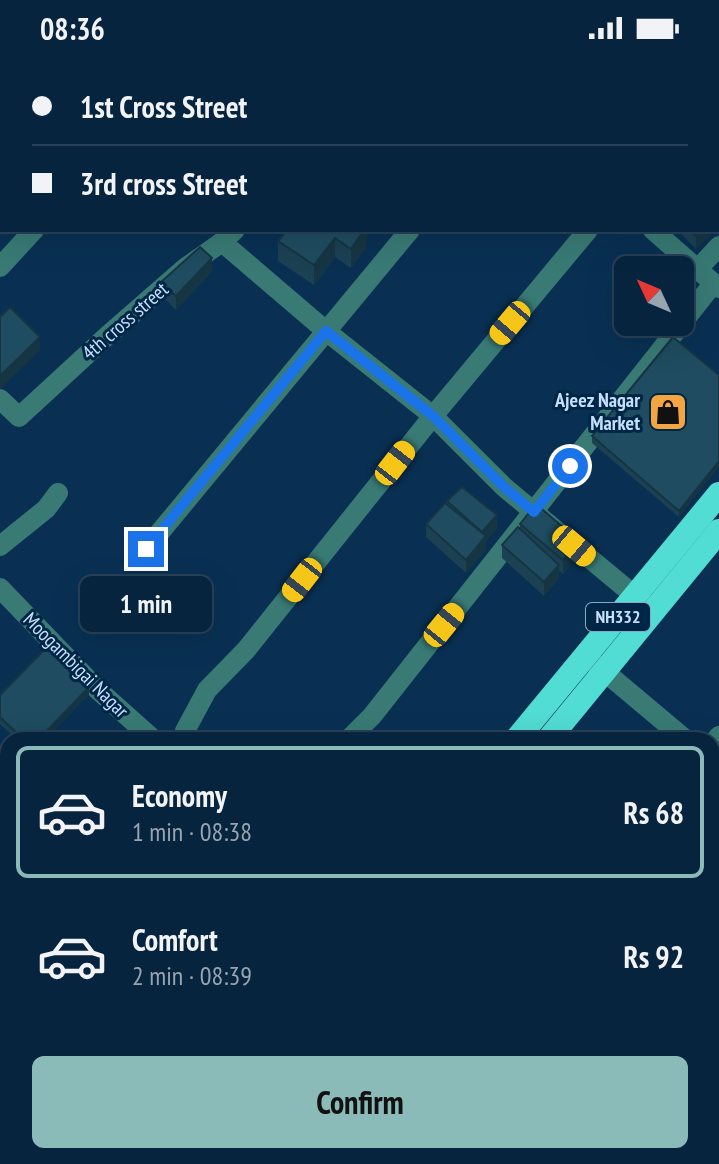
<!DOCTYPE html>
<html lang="en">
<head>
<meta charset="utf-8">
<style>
  :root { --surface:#07243e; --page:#153049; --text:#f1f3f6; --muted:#98a4b0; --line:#284158; --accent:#8bbbb9 }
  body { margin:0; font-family:"PT Sans Narrow",sans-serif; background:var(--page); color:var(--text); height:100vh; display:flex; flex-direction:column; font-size:30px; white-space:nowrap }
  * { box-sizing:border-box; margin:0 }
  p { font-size:26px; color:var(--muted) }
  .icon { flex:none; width:44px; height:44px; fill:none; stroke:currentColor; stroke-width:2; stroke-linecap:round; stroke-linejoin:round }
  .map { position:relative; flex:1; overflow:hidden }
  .panel { position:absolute; left:0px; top:676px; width:720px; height:432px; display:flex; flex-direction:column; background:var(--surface); border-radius:24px 24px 0 0; box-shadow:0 8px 32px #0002,0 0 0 2px var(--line) }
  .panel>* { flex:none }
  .top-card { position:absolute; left:0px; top:0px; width:720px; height:176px; box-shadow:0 8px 32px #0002,0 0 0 2px var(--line); display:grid; align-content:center; height:176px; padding:0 32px; background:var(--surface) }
  .needle { width:52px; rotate:314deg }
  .tools { position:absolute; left:614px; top:200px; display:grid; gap:16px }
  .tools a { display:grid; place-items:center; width:80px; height:80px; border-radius:12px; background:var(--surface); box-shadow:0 8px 32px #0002,0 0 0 2px var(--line); font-size:40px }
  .end { position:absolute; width:36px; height:36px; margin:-18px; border:10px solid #1a73e8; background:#fff; box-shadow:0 0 0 4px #fff }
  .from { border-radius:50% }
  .bubble { position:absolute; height:56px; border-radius:12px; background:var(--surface); box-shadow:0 8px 32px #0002,0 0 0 2px var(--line); font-size:26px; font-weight:800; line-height:56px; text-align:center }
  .car { position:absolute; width:24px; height:48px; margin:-24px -12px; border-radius:10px; box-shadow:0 0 6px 2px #0007; background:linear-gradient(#f5c518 24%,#345 0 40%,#f5c518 0 76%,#345 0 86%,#f5c518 0) }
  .top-card b { display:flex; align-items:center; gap:28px; height:76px; font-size:30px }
  .top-card b+b { border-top:2px solid var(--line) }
  .top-card i { width:20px; height:20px; background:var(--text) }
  ul { padding:14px 0 0; list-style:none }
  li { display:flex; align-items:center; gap:24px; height:132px; margin:0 16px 12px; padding:0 16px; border:4px solid transparent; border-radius:12px }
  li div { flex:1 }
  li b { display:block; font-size:30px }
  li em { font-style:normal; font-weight:800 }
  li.on { border-color:var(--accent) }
  li>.icon { width:72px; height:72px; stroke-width:1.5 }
  .button { display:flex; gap:16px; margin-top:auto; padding:16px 32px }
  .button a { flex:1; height:92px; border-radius:12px; background:var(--accent); color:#111; font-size:32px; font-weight:800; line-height:92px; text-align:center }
  .status { display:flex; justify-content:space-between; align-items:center; height:56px; padding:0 40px; background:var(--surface); direction:ltr }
  .status svg { height:22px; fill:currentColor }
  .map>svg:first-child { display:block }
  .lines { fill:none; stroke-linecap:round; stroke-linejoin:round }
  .minor { stroke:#397a75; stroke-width:20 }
  .highway { stroke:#51dcd4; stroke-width:24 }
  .wall { fill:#1b4153 }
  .shaded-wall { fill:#163543 }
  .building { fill:#1f4c60; stroke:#163543; stroke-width:2 }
  .route { stroke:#1a73e8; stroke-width:10 }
  .labels { text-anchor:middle; stroke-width:6; stroke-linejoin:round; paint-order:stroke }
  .shield { fill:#002647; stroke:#8aa8c5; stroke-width:2 }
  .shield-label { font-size:18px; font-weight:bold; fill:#c5dffb }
  .street-label { font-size:20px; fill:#c5dffb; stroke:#002647 }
  .poi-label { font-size:20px; font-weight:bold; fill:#c5dffb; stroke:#002647; text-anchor:end }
</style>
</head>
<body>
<div class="status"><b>08:36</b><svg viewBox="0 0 49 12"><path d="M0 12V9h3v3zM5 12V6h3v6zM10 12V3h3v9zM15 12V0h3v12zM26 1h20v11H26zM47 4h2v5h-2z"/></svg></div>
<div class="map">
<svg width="719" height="1108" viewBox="0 0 719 1108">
  <rect width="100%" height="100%" fill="#093053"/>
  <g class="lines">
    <g class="minor">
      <polyline points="458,0 460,2"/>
      <polyline points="166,2 168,0"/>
      <polyline points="420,2 422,0"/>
      <polyline points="0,5 2,3"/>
      <polyline points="653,174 719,232"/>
      <polyline points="222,186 326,275 433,360 504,431 647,550"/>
      <polyline points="0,211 34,174"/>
      <polyline points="697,214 719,190"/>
      <polyline points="0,343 19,361 107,280 185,212 222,186 235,174"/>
      <polyline points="0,490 46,453 58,437"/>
      <polyline points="146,493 410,174"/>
      <polyline points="0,532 98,634 154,684"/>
      <polyline points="586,600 686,684"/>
      <polyline points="187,684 185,675 207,634 246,594 433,360 588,174"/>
      <polyline points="348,684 372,660 713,228"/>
      <polyline points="712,689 719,680"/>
      <polyline points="712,706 719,712"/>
      <polyline points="712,775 719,768"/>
      <polyline points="0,899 8,907"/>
      <polyline points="712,989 719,994"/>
      <polyline points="0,1013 8,1021"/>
      <polyline points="89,1100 97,1108"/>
      <polyline points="249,1100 257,1108"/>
      <polyline points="381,1108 389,1100"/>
      <polyline points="705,1108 719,1096"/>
    </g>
    <g class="highway">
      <polyline points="516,684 719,438"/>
      <polyline points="548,684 719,475"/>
      <polyline points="170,1108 176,1100"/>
      <polyline points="202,1108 208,1100"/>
    </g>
  </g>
  <g class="wall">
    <polygon points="235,0 312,0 310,2 237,2"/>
    <polygon points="367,174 367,190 351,212 335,201 314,229 278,205 278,185"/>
    <polygon points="677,174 715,174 696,193"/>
    <polygon points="212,215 176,254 161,239 161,226"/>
    <polygon points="719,319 679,461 592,387 592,380"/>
    <polygon points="447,445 497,472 486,485 486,494 466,517 426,481 426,468 447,449"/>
    <polygon points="520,468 579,498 563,518 559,515 559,522 544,540 502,502 502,489 520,472"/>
    <polygon points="89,638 45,684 17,684 0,668 0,639"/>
  </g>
  <g class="shaded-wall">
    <polygon points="364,174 367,174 367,190 351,212 351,193"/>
    <polygon points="702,174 715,174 696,193 696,180"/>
    <polygon points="335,182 335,201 314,229 314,209"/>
    <polygon points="212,202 212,215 176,254 176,240"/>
    <polygon points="40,281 40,294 0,333 0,320"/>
    <polygon points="719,405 719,411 679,461 679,455"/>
    <polygon points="497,459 497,472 486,485 486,494 466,517 466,504 482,485 482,476"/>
    <polygon points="579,485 579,498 563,518 563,504"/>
    <polygon points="559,509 559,522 544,540 544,526"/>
    <polygon points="89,631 89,638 45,684 38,684"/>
  </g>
  <g class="building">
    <polygon points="261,0 306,0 304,2 263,2"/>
    <polygon points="287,174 364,174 351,193 335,182 314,209 278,185"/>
    <polygon points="691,174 702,174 696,180"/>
    <polygon points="200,191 212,202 176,240 161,226"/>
    <polygon points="10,251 40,281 0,320 0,261"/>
    <polygon points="673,281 719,319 719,405 679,455 592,380"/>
    <polygon points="462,431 497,459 482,476 447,445"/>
    <polygon points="445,447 486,480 466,504 426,468"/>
    <polygon points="536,448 579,485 563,504 520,468"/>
    <polygon points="518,471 559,509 544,526 502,489"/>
    <polygon points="48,590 89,631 38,684 24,684 0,661 0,639"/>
  </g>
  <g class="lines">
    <polyline class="route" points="146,493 326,275 433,360 504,431 534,456 570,410"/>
  </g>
  <defs>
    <symbol id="shop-square" viewBox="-11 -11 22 22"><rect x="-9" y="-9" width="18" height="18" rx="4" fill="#f2a541" stroke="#002647"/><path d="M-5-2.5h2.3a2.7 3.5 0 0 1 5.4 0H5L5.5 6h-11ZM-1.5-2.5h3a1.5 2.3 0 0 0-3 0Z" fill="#111"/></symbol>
  </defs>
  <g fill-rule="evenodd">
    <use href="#shop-square" x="646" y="334" width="44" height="44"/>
  </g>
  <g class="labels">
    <rect class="shield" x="586" y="547" width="64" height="28" rx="6"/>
    <g class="shield-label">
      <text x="618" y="567">NH332</text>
    </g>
    <g class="street-label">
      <text transform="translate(125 265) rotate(-41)" y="7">4th cross street</text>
      <text transform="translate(76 609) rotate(45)" y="7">Moogambigai Nagar</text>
    </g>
    <g class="poi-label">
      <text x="640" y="351">Ajeez Nagar<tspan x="640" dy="23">Market</tspan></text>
    </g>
  </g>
</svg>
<div class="tools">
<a><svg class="needle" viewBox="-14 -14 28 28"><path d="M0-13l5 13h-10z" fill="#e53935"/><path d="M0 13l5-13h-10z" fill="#98a4b0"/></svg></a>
</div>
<i class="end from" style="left:570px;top:410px"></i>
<i class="end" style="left:146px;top:493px"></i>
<div class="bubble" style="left:80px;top:520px;width:132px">1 min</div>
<i class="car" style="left:510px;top:267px;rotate:220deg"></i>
<i class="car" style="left:395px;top:407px;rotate:38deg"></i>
<i class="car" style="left:574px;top:490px;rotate:130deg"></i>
<i class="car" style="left:302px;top:524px;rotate:218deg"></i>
<i class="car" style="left:444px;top:569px;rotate:39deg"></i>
<div class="top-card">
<b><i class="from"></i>1st Cross Street</b>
<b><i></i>3rd cross Street</b>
</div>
<section class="panel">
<ul>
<li class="on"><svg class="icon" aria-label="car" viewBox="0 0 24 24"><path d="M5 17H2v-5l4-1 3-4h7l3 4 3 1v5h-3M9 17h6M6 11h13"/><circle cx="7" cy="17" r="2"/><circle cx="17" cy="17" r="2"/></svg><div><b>Economy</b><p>1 min · 08:38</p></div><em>Rs 68</em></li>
<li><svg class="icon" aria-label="car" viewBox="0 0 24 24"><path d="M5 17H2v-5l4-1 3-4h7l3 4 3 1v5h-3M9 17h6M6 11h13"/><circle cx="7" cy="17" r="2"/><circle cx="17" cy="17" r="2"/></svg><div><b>Comfort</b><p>2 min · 08:39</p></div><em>Rs 92</em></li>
</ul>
<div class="button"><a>Confirm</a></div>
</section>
</div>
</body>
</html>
